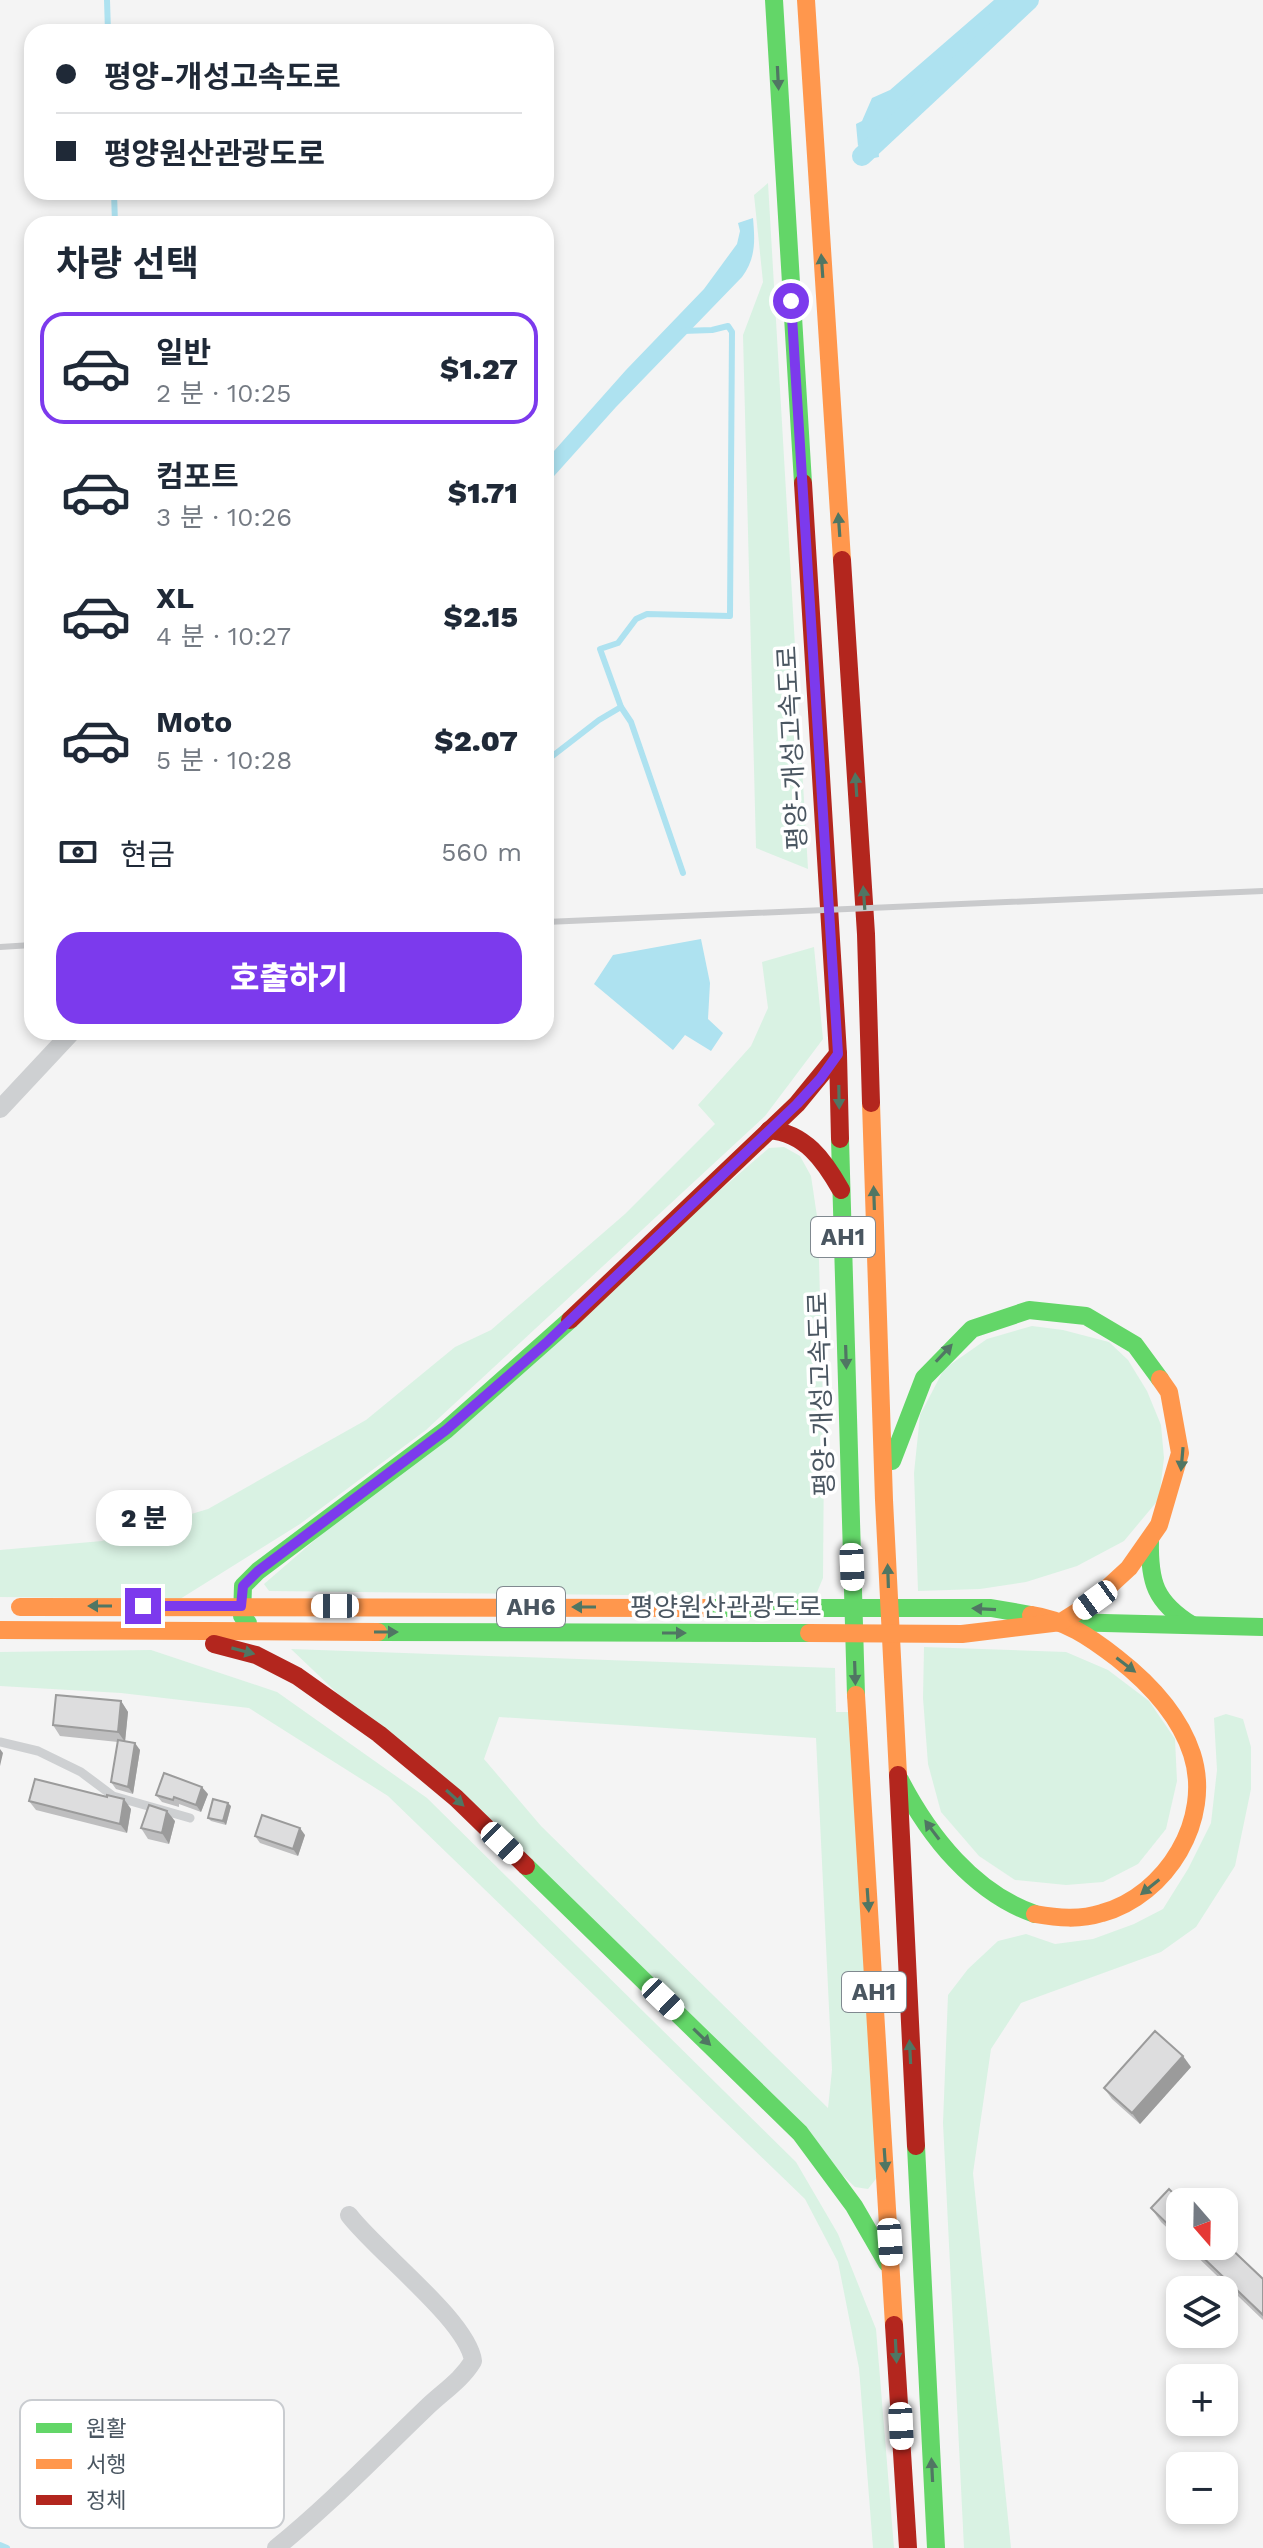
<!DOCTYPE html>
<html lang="ko">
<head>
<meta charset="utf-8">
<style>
  :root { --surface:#fff; --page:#f2f2f3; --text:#1f2937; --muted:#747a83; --line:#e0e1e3; --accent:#7c3aed }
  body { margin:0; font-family:"Work Sans","Noto Sans KR",sans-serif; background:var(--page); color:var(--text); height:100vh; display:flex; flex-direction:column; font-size:30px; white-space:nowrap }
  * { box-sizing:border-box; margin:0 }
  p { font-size:26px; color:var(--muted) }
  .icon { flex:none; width:44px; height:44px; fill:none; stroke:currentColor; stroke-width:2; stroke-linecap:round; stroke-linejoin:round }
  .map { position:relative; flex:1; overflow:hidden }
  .sheet { position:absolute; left:24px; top:216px; width:530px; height:824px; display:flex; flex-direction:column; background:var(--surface); border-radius:24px; box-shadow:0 4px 12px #0003 }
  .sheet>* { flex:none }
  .banner { position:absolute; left:24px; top:24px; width:530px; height:176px; border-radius:24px; box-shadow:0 4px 12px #0003; display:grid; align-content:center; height:176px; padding:0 32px; background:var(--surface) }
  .needle { width:52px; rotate:160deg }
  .controls { position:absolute; left:1166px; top:2188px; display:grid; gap:16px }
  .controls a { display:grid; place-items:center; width:72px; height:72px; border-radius:16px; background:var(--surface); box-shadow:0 4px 12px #0003; font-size:40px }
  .end { position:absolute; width:36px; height:36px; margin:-18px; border:10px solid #7c3aed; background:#fff; box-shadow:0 0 0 4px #fff }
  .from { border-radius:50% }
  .bubble { position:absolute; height:56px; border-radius:24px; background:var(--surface); box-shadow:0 4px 12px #0003; font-size:26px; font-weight:800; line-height:56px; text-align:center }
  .car { position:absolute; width:24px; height:48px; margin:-24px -12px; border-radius:10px; box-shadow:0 0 6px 2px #0007; background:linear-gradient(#fff 24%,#345 0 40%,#fff 0 76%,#345 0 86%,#fff 0) }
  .banner b { display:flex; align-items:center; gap:28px; height:76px; font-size:30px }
  .banner b+b { border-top:2px solid var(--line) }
  .banner i { width:20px; height:20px; background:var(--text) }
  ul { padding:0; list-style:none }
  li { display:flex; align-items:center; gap:24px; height:112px; margin:0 16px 12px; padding:0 16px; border:4px solid transparent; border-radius:24px }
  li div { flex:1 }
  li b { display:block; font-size:30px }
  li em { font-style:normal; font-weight:800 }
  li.selected { border-color:var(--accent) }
  li>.icon { width:72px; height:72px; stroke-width:1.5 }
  h2 { padding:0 32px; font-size:36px; line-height:96px }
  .pay { display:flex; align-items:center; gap:20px; height:88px; padding:0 32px; font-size:30px }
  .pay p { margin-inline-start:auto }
  .primary-button { display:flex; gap:16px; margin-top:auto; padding:16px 32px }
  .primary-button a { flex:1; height:92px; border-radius:24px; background:var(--accent); color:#fff; font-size:32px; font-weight:800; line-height:92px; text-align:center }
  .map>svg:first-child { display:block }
  .green { fill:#d9f2e3; fill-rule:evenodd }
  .water { fill:#aee2f0 }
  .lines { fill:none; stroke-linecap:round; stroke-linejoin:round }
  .stream { stroke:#aee2f0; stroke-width:6 }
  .canal { stroke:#aee2f0; stroke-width:20 }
  .lane { stroke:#ced0d2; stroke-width:9 }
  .street { stroke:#ced0d2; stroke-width:18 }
  .fast { stroke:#63d668; stroke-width:18 }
  .slow { stroke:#ff974d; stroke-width:18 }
  .jam { stroke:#b3261e; stroke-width:18 }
  .rail { stroke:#c9cacc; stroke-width:6 }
  .wall { fill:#bebebf }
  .shaded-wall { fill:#9b9b9b }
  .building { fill:#ddddde; stroke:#9b9b9b; stroke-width:2 }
  .oneway { fill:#507663 }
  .route { stroke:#7c3aed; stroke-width:10 }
  .labels { text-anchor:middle; stroke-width:7; stroke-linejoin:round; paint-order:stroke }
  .shield { fill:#fff; stroke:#808990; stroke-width:2 }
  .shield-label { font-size:24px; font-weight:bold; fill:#4a5661 }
  .street-label { font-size:26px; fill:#4a5661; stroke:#fff }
  .key { fill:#fff; stroke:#c9ccd0; stroke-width:2 }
  .key-label { font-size:22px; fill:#4a5661 }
</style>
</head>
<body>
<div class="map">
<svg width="1263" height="2548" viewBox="0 0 1263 2548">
  <rect width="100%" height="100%" fill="#f4f4f4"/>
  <g class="green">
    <polygon points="768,183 808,869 756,848 743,335 763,282 754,195"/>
    <polygon points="814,947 823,1039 765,1116 426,1430 300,1524 180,1599 0,1597 0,1550 102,1541 208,1509 366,1420 455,1347 491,1330 625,1214 715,1124 698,1105 751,1046 768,1008 762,962"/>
    <polygon points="784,1147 800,1156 811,1176 818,1223 824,1450 823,1578 815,1597 269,1591 264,1584 769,1148"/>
    <polygon points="1032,1326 1063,1330 1109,1342 1128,1360 1147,1391 1161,1425 1164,1458 1159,1499 1124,1541 1077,1566 1026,1582 980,1589 918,1591 914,1473 920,1415 944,1369 987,1339"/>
    <polygon points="924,1647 1066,1652 1108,1670 1149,1701 1175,1739 1177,1781 1166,1829 1138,1864 1103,1882 1066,1885 1015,1880 979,1856 941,1812 928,1764 923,1698"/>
    <path d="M 291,1649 L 835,1668 L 836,1712 L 849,1712 L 879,2175 L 868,2189 L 855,2187 ZM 499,1717 L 816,1738 L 832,2070 L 828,2108 L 541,1826 L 484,1759 Z"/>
    <polygon points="151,1650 277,1692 427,1798 796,2162 838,2234 876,2329 894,2548 873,2548 859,2368 838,2262 805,2199 388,1796 249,1708 121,1693 0,1686 0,1652"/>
    <polygon points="1226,1714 1243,1719 1251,1747 1251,1789 1235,1866 1196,1927 1161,1952 1021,2003 991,2049 973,2173 1011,2548 964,2548 943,2123 948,1995 968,1969 998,1941 1026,1934 1055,1944 1093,1939 1134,1924 1163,1909 1188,1869 1211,1823 1217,1770 1214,1718"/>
  </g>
  <g class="water">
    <polygon points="994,0 1029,0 892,119 877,135 879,157 874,158 869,139 858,146 856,124 862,121 872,98 890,90"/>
    <path d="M 753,218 C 755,241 756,258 742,277 L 616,407 L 546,485 L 546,460 L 626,370 L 704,289 L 737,244 L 740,231 L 738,223 Z"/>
    <polygon points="701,939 710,983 708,1019 723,1033 711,1051 685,1035 673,1050 594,984 613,955"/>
  </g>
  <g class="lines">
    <g class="stream">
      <polyline points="107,0 108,32"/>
      <polyline points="114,192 115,224"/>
      <polyline points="682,331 712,330 728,326 732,332 730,616 647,614 636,619 618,643 600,649 621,707 631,722 683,873"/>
      <polyline points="546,761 599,720 621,707"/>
      <polyline points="0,2545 7,2548"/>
    </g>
    <polyline class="canal" points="862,156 1029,0"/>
    <polyline class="lane" points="0,1742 38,1751 81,1772 113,1796 190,1818"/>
    <g class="street">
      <polyline points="0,1109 72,1032"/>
      <path d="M 276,2548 C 329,2505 376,2456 425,2409 C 441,2393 461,2381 473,2361 C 468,2321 376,2251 349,2215"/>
    </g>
    <g class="fast">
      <polyline points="774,0 803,483"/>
      <polyline points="840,1139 856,1695"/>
      <polyline points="892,1461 924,1378 972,1329 1029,1310 1086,1316 1135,1345 1160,1379"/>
      <path d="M 1150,1540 C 1149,1582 1155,1602 1192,1625"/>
      <polyline points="704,1608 991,1608 1031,1615"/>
      <polyline points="1065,1622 1263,1627"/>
      <polyline points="248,1623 242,1616 243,1586 258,1571 446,1430 570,1320"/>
      <polyline points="378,1632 809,1633"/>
      <path d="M 900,1780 C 929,1836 974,1893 1035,1914"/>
      <polyline points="526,1866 800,2133 854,2206 887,2263"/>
      <polyline points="916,2146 936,2548"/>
    </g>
    <g class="slow">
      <polyline points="806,0 842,560"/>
      <polyline points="871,1103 884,1500 898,1775"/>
      <polyline points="20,1607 704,1608"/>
      <path d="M 1031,1615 C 1065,1620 1090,1637 1117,1658 C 1149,1683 1179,1714 1192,1754 C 1213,1819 1167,1895 1102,1913 C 1080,1920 1058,1918 1035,1914"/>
      <polyline points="0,1630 378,1632"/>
      <polyline points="809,1633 962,1634 1061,1622 1091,1603 1129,1568 1159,1525 1180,1453 1169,1392 1160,1379"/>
      <polyline points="856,1695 894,2325"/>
    </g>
    <g class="jam">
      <polyline points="803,483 838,1054 840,1139"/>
      <polyline points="842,560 866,934 871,1103"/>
      <path d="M 769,1130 C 805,1133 824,1160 841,1190"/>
      <polyline points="570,1320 797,1104 838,1054"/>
      <polyline points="214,1644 256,1655 297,1676 379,1734 456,1798 526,1866"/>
      <polyline points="898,1775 916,2146"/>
      <polyline points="894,2325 908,2548"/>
    </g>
    <g class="rail">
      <polyline points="546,922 1263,891"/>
      <polyline points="0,947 32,945"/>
    </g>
  </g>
  <g class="wall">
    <polygon points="121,1701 128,1712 125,1741 140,1750 133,1794 116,1789 111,1782 118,1742 60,1736 53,1725"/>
    <polygon points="208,1794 201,1812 179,1804 179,1807 162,1802 156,1795"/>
    <polygon points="107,1797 131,1809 127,1833 36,1810 29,1801"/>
    <polygon points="231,1806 226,1825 211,1821 208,1818"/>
    <polygon points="175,1821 169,1844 148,1839 141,1828"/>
    <polygon points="305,1835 298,1856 260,1843 255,1836"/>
    <polygon points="1191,2067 1140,2124 1112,2099 1104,2088"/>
    <polygon points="1180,2202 1180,2240 1161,2222 1151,2208"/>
    <polygon points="1186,2246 1224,2246 1263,2279 1263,2320"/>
  </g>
  <g class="shaded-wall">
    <polygon points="121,1701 128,1712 125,1742 118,1732"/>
    <polygon points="135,1743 140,1750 133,1794 128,1787"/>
    <polygon points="0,1749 3,1753 0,1766"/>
    <polygon points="202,1787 208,1794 201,1812 196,1805"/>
    <polygon points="124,1799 131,1809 127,1833 120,1824"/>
    <polygon points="228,1803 231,1806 226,1825 223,1821"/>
    <polygon points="167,1811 175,1821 169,1844 162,1833"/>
    <polygon points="300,1828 305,1835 298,1856 293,1849"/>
    <polygon points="1183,2056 1191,2067 1140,2124 1132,2113"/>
  </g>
  <g class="building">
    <polygon points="56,1695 121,1701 118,1732 53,1725"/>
    <polygon points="118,1740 135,1743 128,1787 111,1782"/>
    <polygon points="164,1773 202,1787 196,1805 174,1797 173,1800 156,1795"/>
    <polygon points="35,1779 107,1797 107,1795 124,1799 120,1824 29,1801"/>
    <polygon points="213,1799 228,1803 223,1821 208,1818"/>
    <polygon points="149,1805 167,1811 162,1833 141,1828"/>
    <polygon points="262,1815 300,1828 293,1849 255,1836"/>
    <polygon points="1155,2031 1183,2056 1132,2113 1104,2088"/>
    <polygon points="1169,2189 1182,2202 1180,2202 1180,2236 1151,2208"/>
    <polygon points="1224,2242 1263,2279 1263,2315 1191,2246 1224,2246"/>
  </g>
  <defs><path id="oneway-solid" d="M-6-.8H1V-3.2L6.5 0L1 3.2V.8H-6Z" transform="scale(2)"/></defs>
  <g class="oneway">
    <use href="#oneway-solid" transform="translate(778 78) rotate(87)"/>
    <use href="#oneway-solid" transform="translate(822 266) rotate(-94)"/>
    <use href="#oneway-solid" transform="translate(839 525) rotate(-94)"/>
    <use href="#oneway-solid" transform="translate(856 785) rotate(-94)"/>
    <use href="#oneway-solid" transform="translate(864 898) rotate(-94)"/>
    <use href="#oneway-solid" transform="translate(839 1097) rotate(89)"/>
    <use href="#oneway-solid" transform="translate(874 1198) rotate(-92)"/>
    <use href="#oneway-solid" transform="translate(944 1353) rotate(-47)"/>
    <use href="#oneway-solid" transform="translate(846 1357) rotate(88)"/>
    <use href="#oneway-solid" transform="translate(1182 1459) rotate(95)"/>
    <use href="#oneway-solid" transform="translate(888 1576) rotate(-92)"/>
    <use href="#oneway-solid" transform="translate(100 1606) rotate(180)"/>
    <use href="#oneway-solid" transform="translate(584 1607) rotate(-180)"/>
    <use href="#oneway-solid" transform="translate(984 1609) rotate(-177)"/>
    <use href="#oneway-solid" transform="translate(386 1632)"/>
    <use href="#oneway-solid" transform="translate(674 1633)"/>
    <use href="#oneway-solid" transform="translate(243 1651) rotate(15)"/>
    <use href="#oneway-solid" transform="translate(1126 1665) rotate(37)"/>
    <use href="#oneway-solid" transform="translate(855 1673) rotate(88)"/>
    <use href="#oneway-solid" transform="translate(455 1798) rotate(42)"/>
    <use href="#oneway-solid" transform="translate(932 1830) rotate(-127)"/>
    <use href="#oneway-solid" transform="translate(1150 1887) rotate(141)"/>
    <use href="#oneway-solid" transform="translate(868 1900) rotate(86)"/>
    <use href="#oneway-solid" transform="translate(702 2037) rotate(44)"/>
    <use href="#oneway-solid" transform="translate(910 2052) rotate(-93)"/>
    <use href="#oneway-solid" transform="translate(885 2160) rotate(86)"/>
    <use href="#oneway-solid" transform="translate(896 2351) rotate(87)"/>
    <use href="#oneway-solid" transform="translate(932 2470) rotate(-93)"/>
  </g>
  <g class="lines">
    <polyline class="route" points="143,1606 241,1606 243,1586 258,1571 446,1430 546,1343 797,1104 820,1079 838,1054 791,301"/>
  </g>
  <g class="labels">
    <g class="shield">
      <rect x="811" y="1217" width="64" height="40" rx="6"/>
      <rect x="497" y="1587" width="68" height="40" rx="6"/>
      <rect x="842" y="1972" width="64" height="40" rx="6"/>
    </g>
    <g class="shield-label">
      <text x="843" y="1245">AH1</text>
      <text x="531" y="1615">AH6</text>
      <text x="874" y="2000">AH1</text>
    </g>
    <g class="street-label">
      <text transform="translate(792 748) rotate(-93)" y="9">평양-개성고속도로</text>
      <text transform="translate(821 1394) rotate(-92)" y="9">평양-개성고속도로</text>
      <text x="726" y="1616">평양원산관광도로</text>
    </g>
  </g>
  <rect x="20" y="2400" width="264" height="128" rx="12" class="key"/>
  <rect x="36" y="2423" width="36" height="10" fill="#63d668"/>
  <rect x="36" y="2459" width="36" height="10" fill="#ff974d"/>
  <rect x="36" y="2495" width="36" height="10" fill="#b3261e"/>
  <g class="key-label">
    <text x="86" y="2436">원활</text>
    <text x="86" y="2472">서행</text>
    <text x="86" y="2508">정체</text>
  </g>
</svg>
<div class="controls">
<a><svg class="needle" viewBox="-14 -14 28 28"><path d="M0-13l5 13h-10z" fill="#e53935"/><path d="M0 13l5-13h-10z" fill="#747a83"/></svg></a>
<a><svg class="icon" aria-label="layers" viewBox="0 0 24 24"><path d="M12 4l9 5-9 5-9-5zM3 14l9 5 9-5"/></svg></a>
<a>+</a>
<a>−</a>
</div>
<i class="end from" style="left:791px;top:301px"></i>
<i class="end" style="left:143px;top:1606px"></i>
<div class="bubble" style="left:96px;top:1490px;width:96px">2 분</div>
<i class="car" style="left:852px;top:1567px;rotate:178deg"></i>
<i class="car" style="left:1095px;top:1600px;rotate:234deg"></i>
<i class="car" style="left:335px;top:1606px;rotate:270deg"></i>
<i class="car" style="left:502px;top:1843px;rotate:134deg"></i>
<i class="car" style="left:663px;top:1999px;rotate:134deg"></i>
<i class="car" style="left:890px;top:2242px;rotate:176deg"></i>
<i class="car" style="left:901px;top:2426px;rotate:177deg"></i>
<div class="banner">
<b><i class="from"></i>평양-개성고속도로</b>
<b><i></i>평양원산관광도로</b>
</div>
<section class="sheet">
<h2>차량 선택</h2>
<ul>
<li class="selected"><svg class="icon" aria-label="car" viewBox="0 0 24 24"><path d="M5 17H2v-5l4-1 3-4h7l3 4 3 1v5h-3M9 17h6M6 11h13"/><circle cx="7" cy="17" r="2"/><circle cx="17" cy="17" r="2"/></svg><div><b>일반</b><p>2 분 · 10:25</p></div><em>$1.27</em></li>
<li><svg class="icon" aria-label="car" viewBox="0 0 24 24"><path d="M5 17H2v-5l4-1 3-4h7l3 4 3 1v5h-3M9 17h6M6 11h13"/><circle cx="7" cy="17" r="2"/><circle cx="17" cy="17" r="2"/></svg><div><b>컴포트</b><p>3 분 · 10:26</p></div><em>$1.71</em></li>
<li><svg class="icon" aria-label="car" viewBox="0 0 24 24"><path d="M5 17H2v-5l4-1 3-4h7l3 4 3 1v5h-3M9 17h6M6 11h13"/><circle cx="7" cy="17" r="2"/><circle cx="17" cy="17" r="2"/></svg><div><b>XL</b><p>4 분 · 10:27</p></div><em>$2.15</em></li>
<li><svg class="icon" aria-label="car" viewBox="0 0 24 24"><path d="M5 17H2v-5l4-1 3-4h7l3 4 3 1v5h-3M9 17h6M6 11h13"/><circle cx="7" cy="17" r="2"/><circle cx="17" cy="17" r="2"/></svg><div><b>Moto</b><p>5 분 · 10:28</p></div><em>$2.07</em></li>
</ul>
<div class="pay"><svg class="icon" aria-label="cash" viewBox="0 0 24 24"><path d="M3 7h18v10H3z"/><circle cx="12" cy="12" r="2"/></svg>현금<p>560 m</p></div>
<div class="primary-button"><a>호출하기</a></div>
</section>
</div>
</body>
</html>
